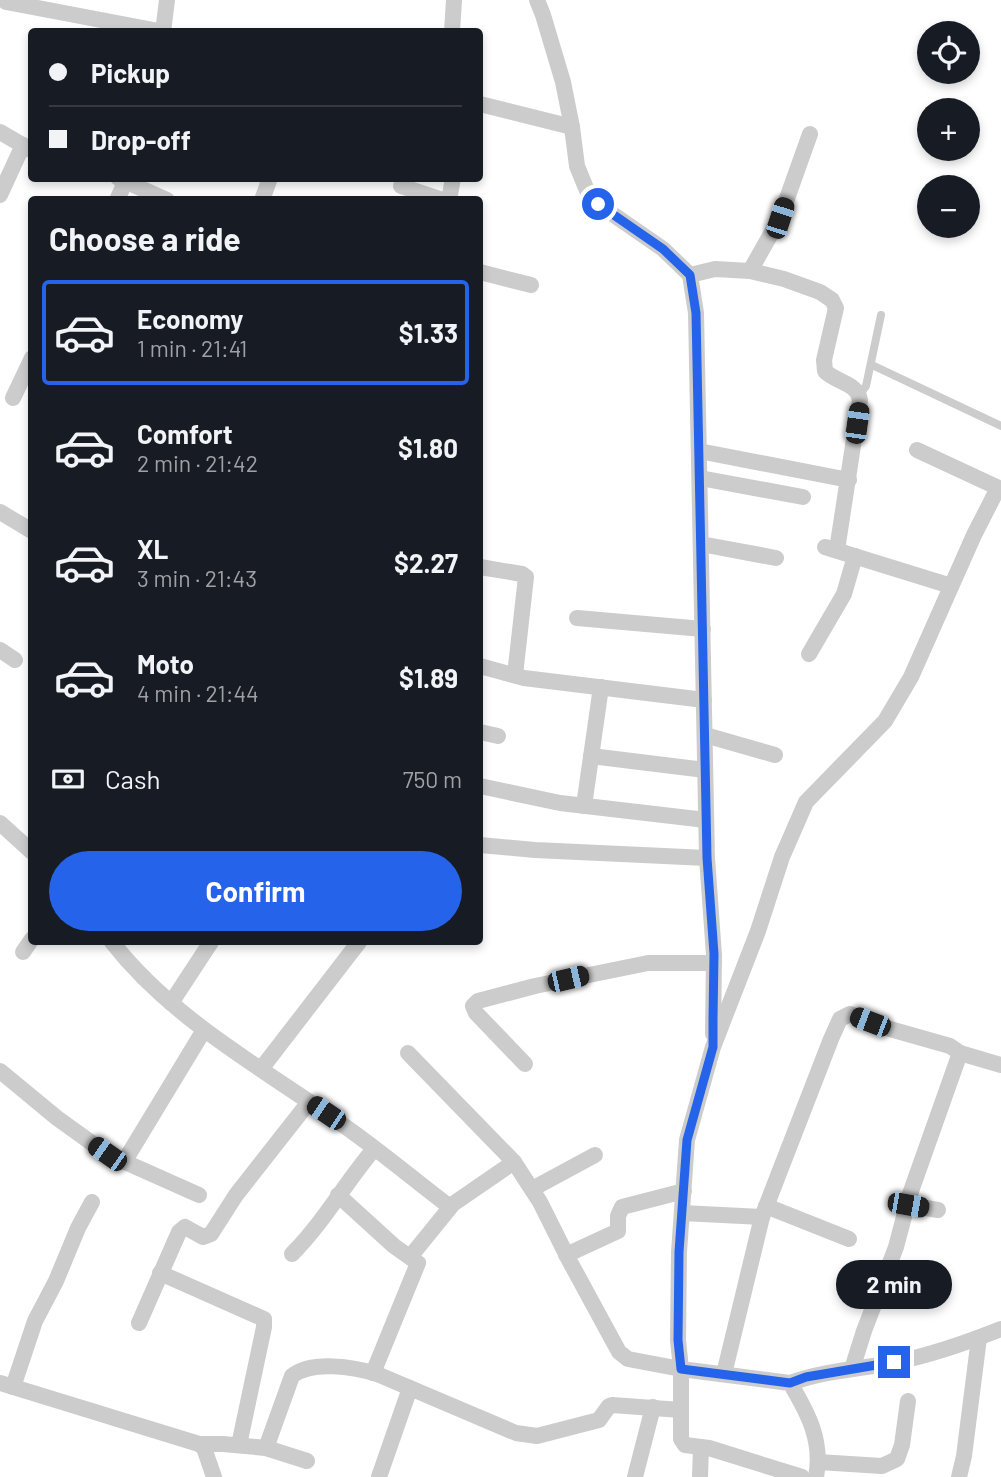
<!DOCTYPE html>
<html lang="en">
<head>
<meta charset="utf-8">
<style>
  :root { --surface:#171b24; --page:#20242c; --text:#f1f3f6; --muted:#9ea1a6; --line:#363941; --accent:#2563eb }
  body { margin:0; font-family:Barlow,sans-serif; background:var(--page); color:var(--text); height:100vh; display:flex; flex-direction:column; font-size:26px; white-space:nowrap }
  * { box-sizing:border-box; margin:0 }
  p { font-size:23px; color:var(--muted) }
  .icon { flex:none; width:38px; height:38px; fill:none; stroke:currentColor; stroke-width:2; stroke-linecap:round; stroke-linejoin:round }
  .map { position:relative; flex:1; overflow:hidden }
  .panel { position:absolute; left:28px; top:196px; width:455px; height:749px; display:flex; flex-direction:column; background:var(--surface); border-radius:7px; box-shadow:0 4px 10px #0003 }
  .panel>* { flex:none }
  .hud { position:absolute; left:28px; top:28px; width:455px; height:154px; border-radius:7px; box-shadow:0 4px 10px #0003; display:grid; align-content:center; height:154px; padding:0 21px; background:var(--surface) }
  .controls { position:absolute; left:917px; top:21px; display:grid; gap:14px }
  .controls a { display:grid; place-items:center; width:63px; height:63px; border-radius:50%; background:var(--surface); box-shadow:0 4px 10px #0003; font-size:35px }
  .end { position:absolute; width:32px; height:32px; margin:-16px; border:9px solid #2563eb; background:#fff; box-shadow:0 0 0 4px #fff }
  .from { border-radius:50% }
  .bubble { position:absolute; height:49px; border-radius:24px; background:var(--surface); box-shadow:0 4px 10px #0003; font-size:23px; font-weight:700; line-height:49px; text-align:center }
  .car { position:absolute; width:21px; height:42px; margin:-21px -10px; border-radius:9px; box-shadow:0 0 5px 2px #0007; background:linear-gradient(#222 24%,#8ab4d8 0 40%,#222 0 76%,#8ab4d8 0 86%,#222 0) }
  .hud b { display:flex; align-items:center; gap:24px; height:66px; font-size:26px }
  .hud b+b { border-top:2px solid var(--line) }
  .hud i { width:18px; height:18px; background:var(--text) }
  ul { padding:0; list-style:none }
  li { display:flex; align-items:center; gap:21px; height:105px; margin:0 14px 10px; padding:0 7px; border:4px solid transparent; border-radius:7px }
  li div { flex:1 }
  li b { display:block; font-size:26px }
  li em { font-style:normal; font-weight:700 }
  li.selected { border-color:var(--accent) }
  li>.icon { width:63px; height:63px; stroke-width:1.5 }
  h2 { padding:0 21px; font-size:32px; line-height:84px }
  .pay { display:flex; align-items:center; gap:18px; height:77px; padding:0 21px; font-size:26px }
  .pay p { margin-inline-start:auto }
  .action { display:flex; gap:14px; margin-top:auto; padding:14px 21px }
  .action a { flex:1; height:80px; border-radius:42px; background:var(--accent); color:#fff; font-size:28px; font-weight:700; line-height:80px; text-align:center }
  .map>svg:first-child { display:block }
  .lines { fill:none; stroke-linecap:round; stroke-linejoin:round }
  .lane { stroke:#ccc; stroke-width:8 }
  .street { stroke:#ccc; stroke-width:16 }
  .route { stroke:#2563eb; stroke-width:9 }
</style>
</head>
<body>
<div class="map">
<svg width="1001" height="1477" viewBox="0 0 1001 1477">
  <rect width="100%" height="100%" fill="#fff"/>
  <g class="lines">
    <g class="lane">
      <polyline points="872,365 1001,426"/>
      <polyline points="860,394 866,386 881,315"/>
    </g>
    <g class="street">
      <polyline points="537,0 543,15 563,82 572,127 577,166 588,193 598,204 663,249 690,275 696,313 707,858 714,955 713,1034"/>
      <polyline points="6,2 164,32"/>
      <polyline points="163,32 167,0"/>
      <polyline points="452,32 454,0"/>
      <polyline points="480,104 572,127"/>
      <polyline points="0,132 31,150"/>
      <polyline points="118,178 167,200"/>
      <polyline points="401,186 443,200"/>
      <polyline points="0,195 23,145"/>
      <polyline points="117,200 127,178"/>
      <polyline points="262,200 270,178"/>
      <polyline points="449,200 453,178"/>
      <polyline points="750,271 780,218 810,134"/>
      <polyline points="480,272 531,285"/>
      <path d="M 690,275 L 715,269 L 750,271 L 784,279 L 820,292 L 832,300 L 836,308 L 824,360 L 825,371 C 835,382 858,383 860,400 L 837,550"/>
      <polyline points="13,398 32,358"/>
      <polyline points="917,450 1001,489"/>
      <polyline points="699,451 849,480"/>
      <polyline points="700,478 803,497"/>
      <polyline points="0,512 32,531"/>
      <polyline points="701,544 776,558"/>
      <polyline points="825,547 951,586"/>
      <polyline points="480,567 522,574 526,577 515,675"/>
      <polyline points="577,618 703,629"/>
      <polyline points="0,650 15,660"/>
      <polyline points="809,654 844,594 855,556"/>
      <polyline points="480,666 524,678 704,700"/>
      <polyline points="480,732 498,736"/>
      <polyline points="705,735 775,755"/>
      <polyline points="591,756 705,770"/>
      <polyline points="480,786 560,803 706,820"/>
      <polyline points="584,806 601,687"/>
      <polyline points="0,823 32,852"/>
      <polyline points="480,845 535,850 707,858"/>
      <path d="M 112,942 C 172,1019 261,1067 340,1123 C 378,1149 413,1179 450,1207"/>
      <polyline points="23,952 32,939"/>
      <polyline points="171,1003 211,942"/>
      <polyline points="408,1053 514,1162 540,1202 569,1260 619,1352 628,1359 681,1369 681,1439 685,1445 709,1448 802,1477"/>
      <polyline points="525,1064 476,1013 473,1006 478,1001 535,986 648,963 714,963"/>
      <polyline points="261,1069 359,942"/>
      <polyline points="0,1071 57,1118 107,1154 199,1195"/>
      <polyline points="124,1162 204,1030"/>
      <polyline points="532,1189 595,1155"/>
      <polyline points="338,1195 394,1246 418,1263 373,1373"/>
      <polyline points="908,1205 938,1210"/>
      <polyline points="766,1206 849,1239"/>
      <polyline points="682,1213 762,1217"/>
      <path d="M 292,1254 C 324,1222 345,1183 374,1149"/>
      <polyline points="566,1255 618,1231 618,1216 622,1207 684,1191"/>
      <polyline points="410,1257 453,1204 514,1162"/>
      <polyline points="160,1273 264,1319 264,1327 239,1445"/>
      <polyline points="139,1323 179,1232 185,1227 203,1237 211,1234 236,1195 309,1102"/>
      <polyline points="852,1369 864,1331 896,1247 910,1194 960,1053"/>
      <polyline points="724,1374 762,1217 831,1039 840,1019 850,1014 890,1029 950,1046 960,1053 1001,1065"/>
      <polyline points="0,1383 199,1444 204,1448 214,1477"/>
      <path d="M 790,1383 C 823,1371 858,1369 892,1363 C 929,1356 966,1343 1001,1329"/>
      <polyline points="13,1387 35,1321 56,1281 78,1228 92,1202"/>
      <polyline points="199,1444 223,1444 266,1448 307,1461"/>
      <path d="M 266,1448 L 292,1376 C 312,1360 354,1367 377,1374 L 516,1433 L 537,1436 L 599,1420 L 609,1406 L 612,1405 L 681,1410"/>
      <polyline points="818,1462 882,1466 897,1459 902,1445 908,1401"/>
      <polyline points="379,1477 410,1388"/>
      <polyline points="635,1477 653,1407"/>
      <polyline points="700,1477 701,1448"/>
      <path d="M 816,1477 C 823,1441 808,1413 790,1383 L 681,1369 L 678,1340 L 679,1252 L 687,1140 L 713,1047 L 758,931 L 782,857 L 806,802 L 885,721 L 911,677 L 974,535 L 995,494 L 1001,490"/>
      <polyline points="959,1477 964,1456 979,1338"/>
    </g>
  </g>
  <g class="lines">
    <polyline class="route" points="598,204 663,249 690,275 696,313 707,858 714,954 713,1019 713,1047 687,1140 679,1252 678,1340 681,1369 790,1383 806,1377 894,1362"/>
  </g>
</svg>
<div class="controls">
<a><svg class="icon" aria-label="locate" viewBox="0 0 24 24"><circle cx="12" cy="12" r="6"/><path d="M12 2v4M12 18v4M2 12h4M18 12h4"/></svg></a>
<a>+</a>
<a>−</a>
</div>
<i class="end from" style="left:598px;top:204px"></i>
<i class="end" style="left:894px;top:1362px"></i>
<div class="bubble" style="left:836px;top:1260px;width:116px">2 min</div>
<i class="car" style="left:780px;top:218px;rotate:18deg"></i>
<i class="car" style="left:857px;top:423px;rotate:8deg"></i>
<i class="car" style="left:568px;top:979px;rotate:77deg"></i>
<i class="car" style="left:870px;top:1022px;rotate:291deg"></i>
<i class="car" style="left:326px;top:1113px;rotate:304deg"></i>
<i class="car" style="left:107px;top:1154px;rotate:305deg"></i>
<i class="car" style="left:908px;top:1205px;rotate:100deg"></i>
<div class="hud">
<b><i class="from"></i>Pickup</b>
<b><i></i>Drop-off</b>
</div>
<section class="panel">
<h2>Choose a ride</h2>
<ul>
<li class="selected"><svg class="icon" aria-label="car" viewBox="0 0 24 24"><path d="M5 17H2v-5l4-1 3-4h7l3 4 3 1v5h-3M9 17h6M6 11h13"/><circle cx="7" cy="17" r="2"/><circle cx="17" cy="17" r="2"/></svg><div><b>Economy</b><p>1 min · 21:41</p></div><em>$1.33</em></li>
<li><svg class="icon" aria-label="car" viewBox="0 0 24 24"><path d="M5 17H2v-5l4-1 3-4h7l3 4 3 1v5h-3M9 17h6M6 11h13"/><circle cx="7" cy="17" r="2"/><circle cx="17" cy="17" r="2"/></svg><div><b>Comfort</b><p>2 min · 21:42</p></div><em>$1.80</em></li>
<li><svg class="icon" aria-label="car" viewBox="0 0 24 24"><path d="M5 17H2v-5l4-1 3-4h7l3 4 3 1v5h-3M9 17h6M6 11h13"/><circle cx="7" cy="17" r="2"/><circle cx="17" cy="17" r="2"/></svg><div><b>XL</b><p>3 min · 21:43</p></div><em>$2.27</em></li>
<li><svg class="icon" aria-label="car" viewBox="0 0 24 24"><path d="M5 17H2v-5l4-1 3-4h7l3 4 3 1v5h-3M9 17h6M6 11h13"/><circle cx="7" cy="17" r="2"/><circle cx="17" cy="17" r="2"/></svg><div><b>Moto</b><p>4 min · 21:44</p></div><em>$1.89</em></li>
</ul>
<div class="pay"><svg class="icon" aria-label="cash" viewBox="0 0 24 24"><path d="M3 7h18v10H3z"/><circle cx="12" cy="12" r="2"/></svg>Cash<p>750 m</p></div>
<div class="action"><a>Confirm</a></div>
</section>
</div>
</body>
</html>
